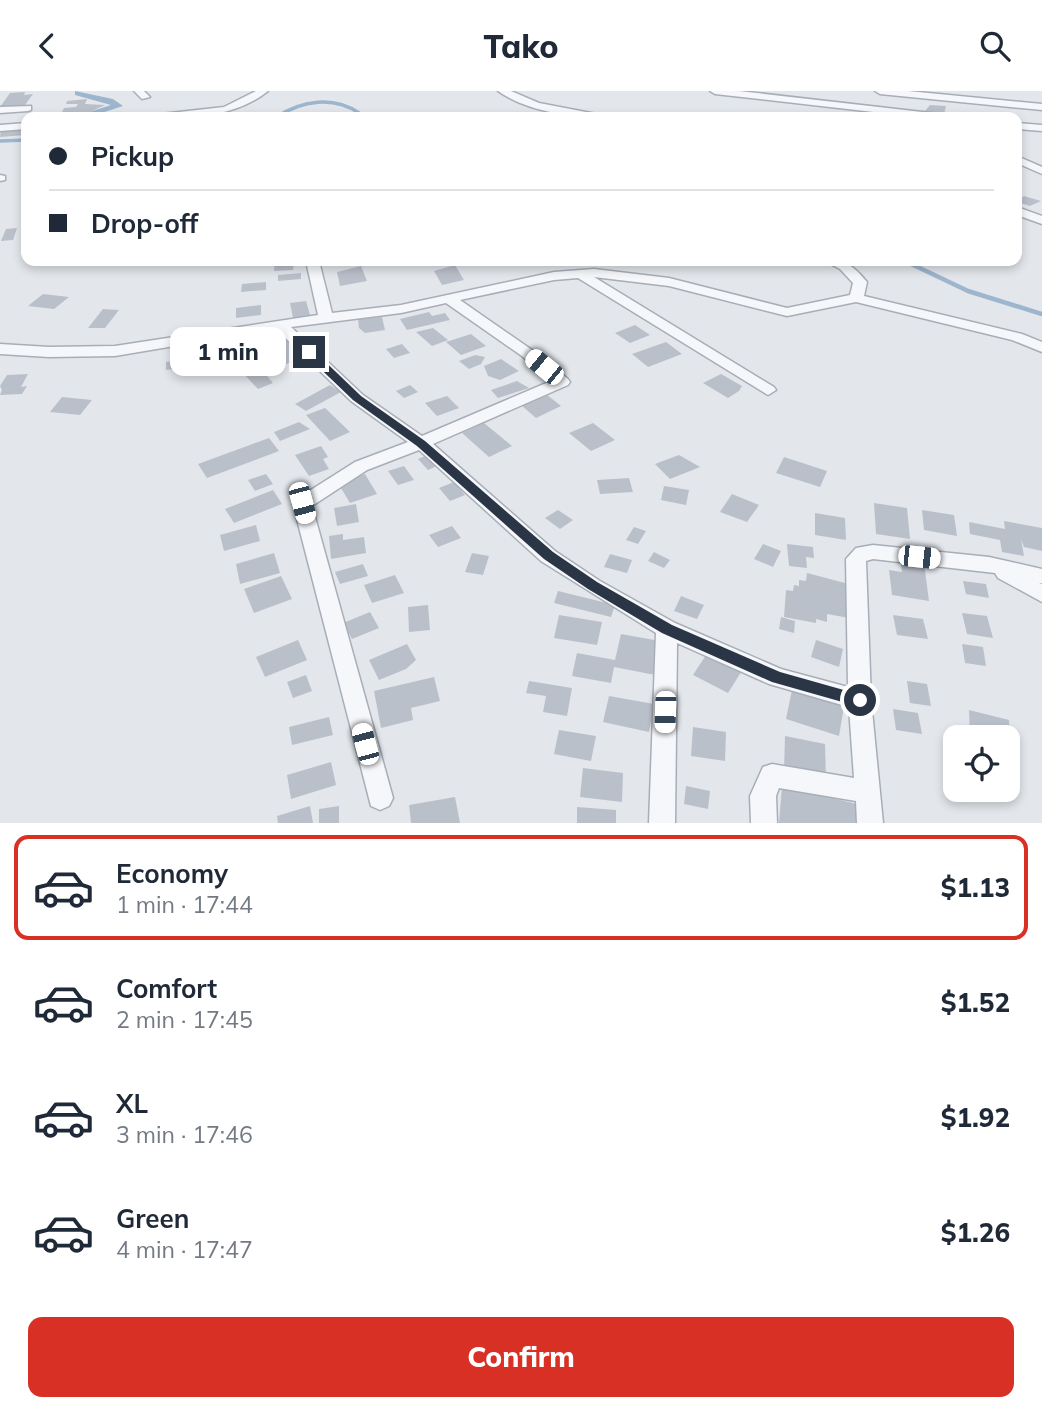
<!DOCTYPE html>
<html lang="en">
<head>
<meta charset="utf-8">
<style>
  :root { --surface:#fff; --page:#f6f6f7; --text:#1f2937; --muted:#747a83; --line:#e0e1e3; --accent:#d93025 }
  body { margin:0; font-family:Mulish,sans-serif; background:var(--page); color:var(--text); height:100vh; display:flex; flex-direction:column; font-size:26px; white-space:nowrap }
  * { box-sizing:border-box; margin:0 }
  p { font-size:23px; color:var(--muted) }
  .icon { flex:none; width:38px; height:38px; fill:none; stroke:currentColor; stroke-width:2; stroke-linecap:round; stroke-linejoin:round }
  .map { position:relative; height:732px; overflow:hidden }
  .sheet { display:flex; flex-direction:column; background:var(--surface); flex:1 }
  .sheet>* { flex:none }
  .guide { position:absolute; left:21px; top:21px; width:1001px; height:154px; border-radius:14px; box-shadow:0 4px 10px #0003; display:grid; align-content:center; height:154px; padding:0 28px; background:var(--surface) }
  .fabs { position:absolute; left:943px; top:634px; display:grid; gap:14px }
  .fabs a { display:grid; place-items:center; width:77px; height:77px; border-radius:14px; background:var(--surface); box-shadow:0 4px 10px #0003; font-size:35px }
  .end { position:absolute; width:32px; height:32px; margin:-16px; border:9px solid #2a3545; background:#fff; box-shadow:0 0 0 4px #fff }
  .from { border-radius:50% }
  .bubble { position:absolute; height:49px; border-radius:14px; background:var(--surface); box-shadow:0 4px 10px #0003; font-size:23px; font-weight:800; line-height:49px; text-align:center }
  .car { position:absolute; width:21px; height:42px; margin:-21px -10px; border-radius:9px; box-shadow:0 0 5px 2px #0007; background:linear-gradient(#fff 24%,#345 0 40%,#fff 0 76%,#345 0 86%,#fff 0) }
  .guide b { display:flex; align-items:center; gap:24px; height:66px; font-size:26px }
  .guide b+b { border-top:2px solid var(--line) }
  .guide i { width:18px; height:18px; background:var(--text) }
  ul { padding:12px 0 0; list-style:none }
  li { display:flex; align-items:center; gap:21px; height:105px; margin:0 14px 10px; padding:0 14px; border:4px solid transparent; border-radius:14px }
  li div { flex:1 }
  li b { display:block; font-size:26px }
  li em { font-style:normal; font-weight:800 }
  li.current { border-color:var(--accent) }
  li>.icon { width:63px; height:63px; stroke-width:1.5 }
  .action { display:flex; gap:14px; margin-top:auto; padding:14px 28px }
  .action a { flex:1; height:80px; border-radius:14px; background:var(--accent); color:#fff; font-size:28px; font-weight:800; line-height:80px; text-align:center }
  header { display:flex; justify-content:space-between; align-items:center; height:91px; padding:0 28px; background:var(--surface); font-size:32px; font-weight:800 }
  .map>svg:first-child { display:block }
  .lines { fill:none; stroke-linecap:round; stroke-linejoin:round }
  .stream-far1 { stroke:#9db6cd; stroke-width:3.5 }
  .stream { stroke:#9db6cd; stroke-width:4.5 }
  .canal { fill:#9db6cd; fill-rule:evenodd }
  .building { fill:#bac0ca }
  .minor-casing { stroke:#a8aeb7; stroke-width:3 }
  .minor { fill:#f6f7fa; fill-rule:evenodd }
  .route { fill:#2a3545 }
</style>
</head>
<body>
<header><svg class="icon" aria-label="back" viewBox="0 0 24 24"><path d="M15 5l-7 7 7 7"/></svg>Tako<svg class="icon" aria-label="search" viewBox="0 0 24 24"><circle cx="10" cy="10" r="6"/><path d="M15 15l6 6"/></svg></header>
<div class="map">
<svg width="1042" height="732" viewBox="0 0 1042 732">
  <rect width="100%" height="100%" fill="#e3e7ec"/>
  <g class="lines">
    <g class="stream-far1">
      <path d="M 277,26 C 302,9 334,5 359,22 L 356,26"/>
      <polyline points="0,50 26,49"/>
    </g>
    <polyline class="stream" points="905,170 968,200 1042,223"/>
    <polygon class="canal" points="75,0 113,8 123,15 89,26 74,26 111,14 75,4"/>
  </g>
  <g class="building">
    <polygon points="25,1 24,4 33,3 25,14 0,16 10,2"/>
    <polygon points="87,8 85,13 105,14 90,21 62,21 64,17 76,16 78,13 66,13 67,10"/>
    <polygon points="930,14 946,15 944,23 925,20"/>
    <polygon points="26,38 26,44 0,46 1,39"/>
    <polygon points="1024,105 1041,110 1030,115 1017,111"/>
    <polygon points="17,137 13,149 1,150 6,138"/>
    <polygon points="275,170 294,170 293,179 274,180"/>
    <polygon points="455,174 464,189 442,194 434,180"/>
    <polygon points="361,175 367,190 340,195 337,181"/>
    <polygon points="301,182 301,188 278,190 278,184"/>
    <polygon points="266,191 266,199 241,201 242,193"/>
    <polygon points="43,203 69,206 54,218 28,215"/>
    <polygon points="306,210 310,224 293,227 290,212"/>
    <polygon points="261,214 261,224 236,227 236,217"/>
    <polygon points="103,218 119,219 105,237 88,237"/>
    <polygon points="429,221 432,225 445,222 450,229 407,239 400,228"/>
    <polygon points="382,226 385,239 365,242 359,237 358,228"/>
    <polygon points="635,234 650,244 630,252 615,242"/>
    <polygon points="433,237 448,249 432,255 416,241"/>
    <polygon points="279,242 308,264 284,274 250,249"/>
    <polygon points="471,243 486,255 461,264 446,251"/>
    <polygon points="666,251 682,263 648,276 632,263"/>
    <polygon points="402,253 410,262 394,267 386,258"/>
    <polygon points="475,264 485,266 481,273 469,278 459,270"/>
    <polygon points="187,268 187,276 166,279 166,271"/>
    <polygon points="501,268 519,280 500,289 488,285 484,275"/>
    <polygon points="270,270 281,280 267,285 273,292 258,298 241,280"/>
    <polygon points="28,283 21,296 27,295 22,303 0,304 2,299 0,295 7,284"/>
    <polygon points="721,283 742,295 739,300 728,307 703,292"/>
    <polygon points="517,290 529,297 498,307 491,299"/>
    <polygon points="330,294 341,301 306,320 295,313"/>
    <polygon points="410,294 418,301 404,307 396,300"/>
    <polygon points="546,303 561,315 536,327 521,314"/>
    <polygon points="447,305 459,317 437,325 425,312"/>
    <polygon points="62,306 92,309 80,324 50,321"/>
    <polygon points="325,317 350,341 330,350 306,324"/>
    <polygon points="299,331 310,338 280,350 274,341"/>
    <polygon points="484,332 512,355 489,366 462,342"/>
    <polygon points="593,332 615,349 591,360 569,342"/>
    <polygon points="269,347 279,360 207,387 198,373"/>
    <polygon points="321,355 328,366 323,368 329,378 309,385 295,364"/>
    <polygon points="432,362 442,373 428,379 418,368"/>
    <polygon points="679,364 700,376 670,388 655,373"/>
    <polygon points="784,366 827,380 820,396 776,382"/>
    <polygon points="404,375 414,389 398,394 388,380"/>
    <polygon points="266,383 273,393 255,400 248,389"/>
    <polygon points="365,383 377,403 350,412 338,392"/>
    <polygon points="629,387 633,401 600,403 597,389"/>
    <polygon points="454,391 465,404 450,410 439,397"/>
    <polygon points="664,395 689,399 686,414 661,409"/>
    <polygon points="273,399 282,413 234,432 225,418"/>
    <polygon points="732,403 759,414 747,431 720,421"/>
    <polygon points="874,412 907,417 910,448 876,443"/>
    <polygon points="356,413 359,431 337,435 334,417"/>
    <polygon points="558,419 573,429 560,438 545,427"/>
    <polygon points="922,419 954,424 957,445 924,439"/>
    <polygon points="815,422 845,427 846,449 815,444"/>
    <polygon points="1004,430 1042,437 1042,460 1024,456 1021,448 1024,465 1002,461 1000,449 970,443 969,431 1005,438"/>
    <polygon points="256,434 260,450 224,460 220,444"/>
    <polygon points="452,435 461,447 438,456 429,444"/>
    <polygon points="634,436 646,440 638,453 626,449"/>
    <polygon points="343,443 343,449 364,446 366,462 331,468 329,445"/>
    <polygon points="763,453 781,460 773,476 754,468"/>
    <polygon points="787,453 813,456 814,467 806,466 807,477 789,475"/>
    <polygon points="654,461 670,469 664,477 648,470"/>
    <polygon points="274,462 280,482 240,493 236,473"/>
    <polygon points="472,462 489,465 483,484 465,481"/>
    <polygon points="610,463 632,469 627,482 604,476"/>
    <polygon points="900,468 924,472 929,510 892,504 889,479 902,481"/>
    <polygon points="363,473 368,485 340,493 335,481"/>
    <polygon points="807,482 849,493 849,527 827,523 827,531 816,528 816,532 784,526 786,499 793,500 794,494 799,495 799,489 806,490"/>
    <polygon points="395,484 404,502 372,512 364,494"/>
    <polygon points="281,485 292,508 254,522 244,498"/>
    <polygon points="963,490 986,493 989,507 966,503"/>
    <polygon points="558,500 615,514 611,526 554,512"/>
    <polygon points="681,505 704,514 697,528 674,520"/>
    <polygon points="428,514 430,539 409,541 408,516"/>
    <polygon points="370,521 379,537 352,548 343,532"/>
    <polygon points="962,522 987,525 993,547 967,543"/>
    <polygon points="559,524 602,531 597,554 554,547"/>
    <polygon points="893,524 923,528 928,548 897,544"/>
    <polygon points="781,526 795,530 794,542 779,538"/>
    <polygon points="621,543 660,550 655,584 614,576 611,592 572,585 577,562 615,569"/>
    <polygon points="298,549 307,569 265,586 256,566"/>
    <polygon points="816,549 843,558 839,576 811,566"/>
    <polygon points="407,553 416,569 406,578 379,589 369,569"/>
    <polygon points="962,553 983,556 986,575 965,572"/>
    <polygon points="708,561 743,578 728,602 693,584"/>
    <polygon points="306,584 312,600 293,607 287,591"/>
    <polygon points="434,586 440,610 411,617 413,629 381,637 374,600"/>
    <polygon points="529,590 572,597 567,625 543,621 546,605 526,602"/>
    <polygon points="907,590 927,593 931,615 910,612"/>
    <polygon points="793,594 845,610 839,645 786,628"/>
    <polygon points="609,605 654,613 649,641 603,631"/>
    <polygon points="893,618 918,622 922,643 896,639"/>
    <polygon points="969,619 1009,629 1010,646 970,646"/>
    <polygon points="329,626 333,644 292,654 289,636"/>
    <polygon points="693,636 726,641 725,670 691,665"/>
    <polygon points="559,639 596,645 591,670 554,663"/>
    <polygon points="785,645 825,653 826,688 784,680"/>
    <polygon points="331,671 336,694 291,708 287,684"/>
    <polygon points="583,677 623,682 622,711 580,706"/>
    <polygon points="686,695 710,700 708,718 684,713"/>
    <polygon points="782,695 861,714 860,732 779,732"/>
    <polygon points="455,706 460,732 411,732 409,714"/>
    <polygon points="310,715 313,732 278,732 277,725"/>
    <polygon points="339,715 339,732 319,732 319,718"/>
    <polygon points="577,716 616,719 616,732 577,732"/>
  </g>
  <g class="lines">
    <defs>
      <g id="minor">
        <polygon points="134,0 144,0 150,6 142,8"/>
        <path d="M 256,0 L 268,0 C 237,25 194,28 156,26 L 161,23 L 224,16 Z"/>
        <path d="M 498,0 L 511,0 L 539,12 L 612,26 C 577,28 527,21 498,0 Z"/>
        <polygon points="710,0 739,0 940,23 945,26 917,26 715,3"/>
        <polygon points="875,0 908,0 1042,13 1042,19 880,3"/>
        <polygon points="31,15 31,19 28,20 0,22 0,16"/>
        <polygon points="26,32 26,38 0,40 0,34"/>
        <polygon points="1017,32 1042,34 1042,40 1017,38"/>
        <polygon points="1017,65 1042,76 1042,83 1017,72"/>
        <polygon points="0,84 5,85 5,89 0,90"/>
        <polygon points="1017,116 1042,125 1042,133 1017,124"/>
        <path d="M 306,170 L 319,170 L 332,222 L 401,214 L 554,181 L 594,178 L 669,187 L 787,217 L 850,204 L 853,192 L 840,178 L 825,170 C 846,169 854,175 867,191 L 864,205 L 1022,243 L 1042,251 L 1042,261 L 1012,249 L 856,211 L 787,225 L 669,195 L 594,186 L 774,296 L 776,299 L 768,304 L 578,187 L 554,189 L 460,209 L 532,259 L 568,288 L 570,291 L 568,294 L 433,353 L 555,460 L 600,490 L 675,532 L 781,578 L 848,596 L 846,468 L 856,457 L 873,454 L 989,466 L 1042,478 L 1042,492 L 1039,492 L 1042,493 L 1042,511 L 998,487 L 995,482 L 873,468 L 866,470 L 871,609 L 883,732 L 857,732 L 856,710 L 779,697 L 776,705 L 777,732 L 751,732 L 750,705 L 763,676 L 772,673 L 854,687 L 849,616 L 769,593 L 677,552 L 675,732 L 649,732 L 656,542 L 541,470 L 419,359 L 367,379 L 312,415 L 393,707 L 389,715 L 380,719 L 371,715 L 293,413 L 295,409 L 355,371 L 408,351 L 351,310 L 276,238 L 115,265 L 49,266 L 0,263 L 0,253 L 49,256 L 115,255 L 318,224 ZM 446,212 L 522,265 L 551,290 L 422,345 L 363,304 L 291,236 L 401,222 Z"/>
      </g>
    </defs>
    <use href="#minor" class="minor-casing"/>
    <use href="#minor" class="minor"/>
  </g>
  <polygon class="route" points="305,258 312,258 361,305 425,350 553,461 597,491 672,534 780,581 865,605 867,609 865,614 860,616 772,591 662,542 588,498 544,468 417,355 353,309 305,263"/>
</svg>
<div class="fabs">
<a><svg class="icon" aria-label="locate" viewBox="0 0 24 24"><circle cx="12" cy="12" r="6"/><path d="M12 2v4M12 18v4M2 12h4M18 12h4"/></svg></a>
</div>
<i class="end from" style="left:860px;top:609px"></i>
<i class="end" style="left:309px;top:261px"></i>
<div class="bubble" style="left:170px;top:236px;width:116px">1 min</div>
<i class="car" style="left:544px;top:276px;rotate:309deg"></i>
<i class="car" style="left:302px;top:412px;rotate:165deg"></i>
<i class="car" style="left:919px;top:466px;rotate:96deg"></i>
<i class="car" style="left:665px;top:621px;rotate:182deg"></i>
<i class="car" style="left:365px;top:653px;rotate:345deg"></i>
<div class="guide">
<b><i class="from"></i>Pickup</b>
<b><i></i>Drop-off</b>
</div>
</div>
<section class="sheet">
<ul>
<li class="current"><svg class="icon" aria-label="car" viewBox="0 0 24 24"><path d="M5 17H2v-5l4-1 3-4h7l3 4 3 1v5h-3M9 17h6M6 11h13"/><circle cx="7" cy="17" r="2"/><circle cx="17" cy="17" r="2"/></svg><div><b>Economy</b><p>1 min · 17:44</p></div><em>$1.13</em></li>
<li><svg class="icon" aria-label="car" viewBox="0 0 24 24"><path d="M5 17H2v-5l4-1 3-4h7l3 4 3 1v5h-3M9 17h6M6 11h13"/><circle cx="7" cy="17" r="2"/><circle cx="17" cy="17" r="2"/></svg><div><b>Comfort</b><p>2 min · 17:45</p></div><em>$1.52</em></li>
<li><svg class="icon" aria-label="car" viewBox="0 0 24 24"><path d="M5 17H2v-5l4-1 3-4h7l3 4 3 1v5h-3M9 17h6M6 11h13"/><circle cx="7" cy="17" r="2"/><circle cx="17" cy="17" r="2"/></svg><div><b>XL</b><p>3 min · 17:46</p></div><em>$1.92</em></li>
<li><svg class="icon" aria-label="car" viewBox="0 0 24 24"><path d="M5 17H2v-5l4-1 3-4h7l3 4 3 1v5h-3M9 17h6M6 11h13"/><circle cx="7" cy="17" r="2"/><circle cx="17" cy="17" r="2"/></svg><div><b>Green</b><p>4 min · 17:47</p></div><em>$1.26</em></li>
</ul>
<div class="action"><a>Confirm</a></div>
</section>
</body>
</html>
